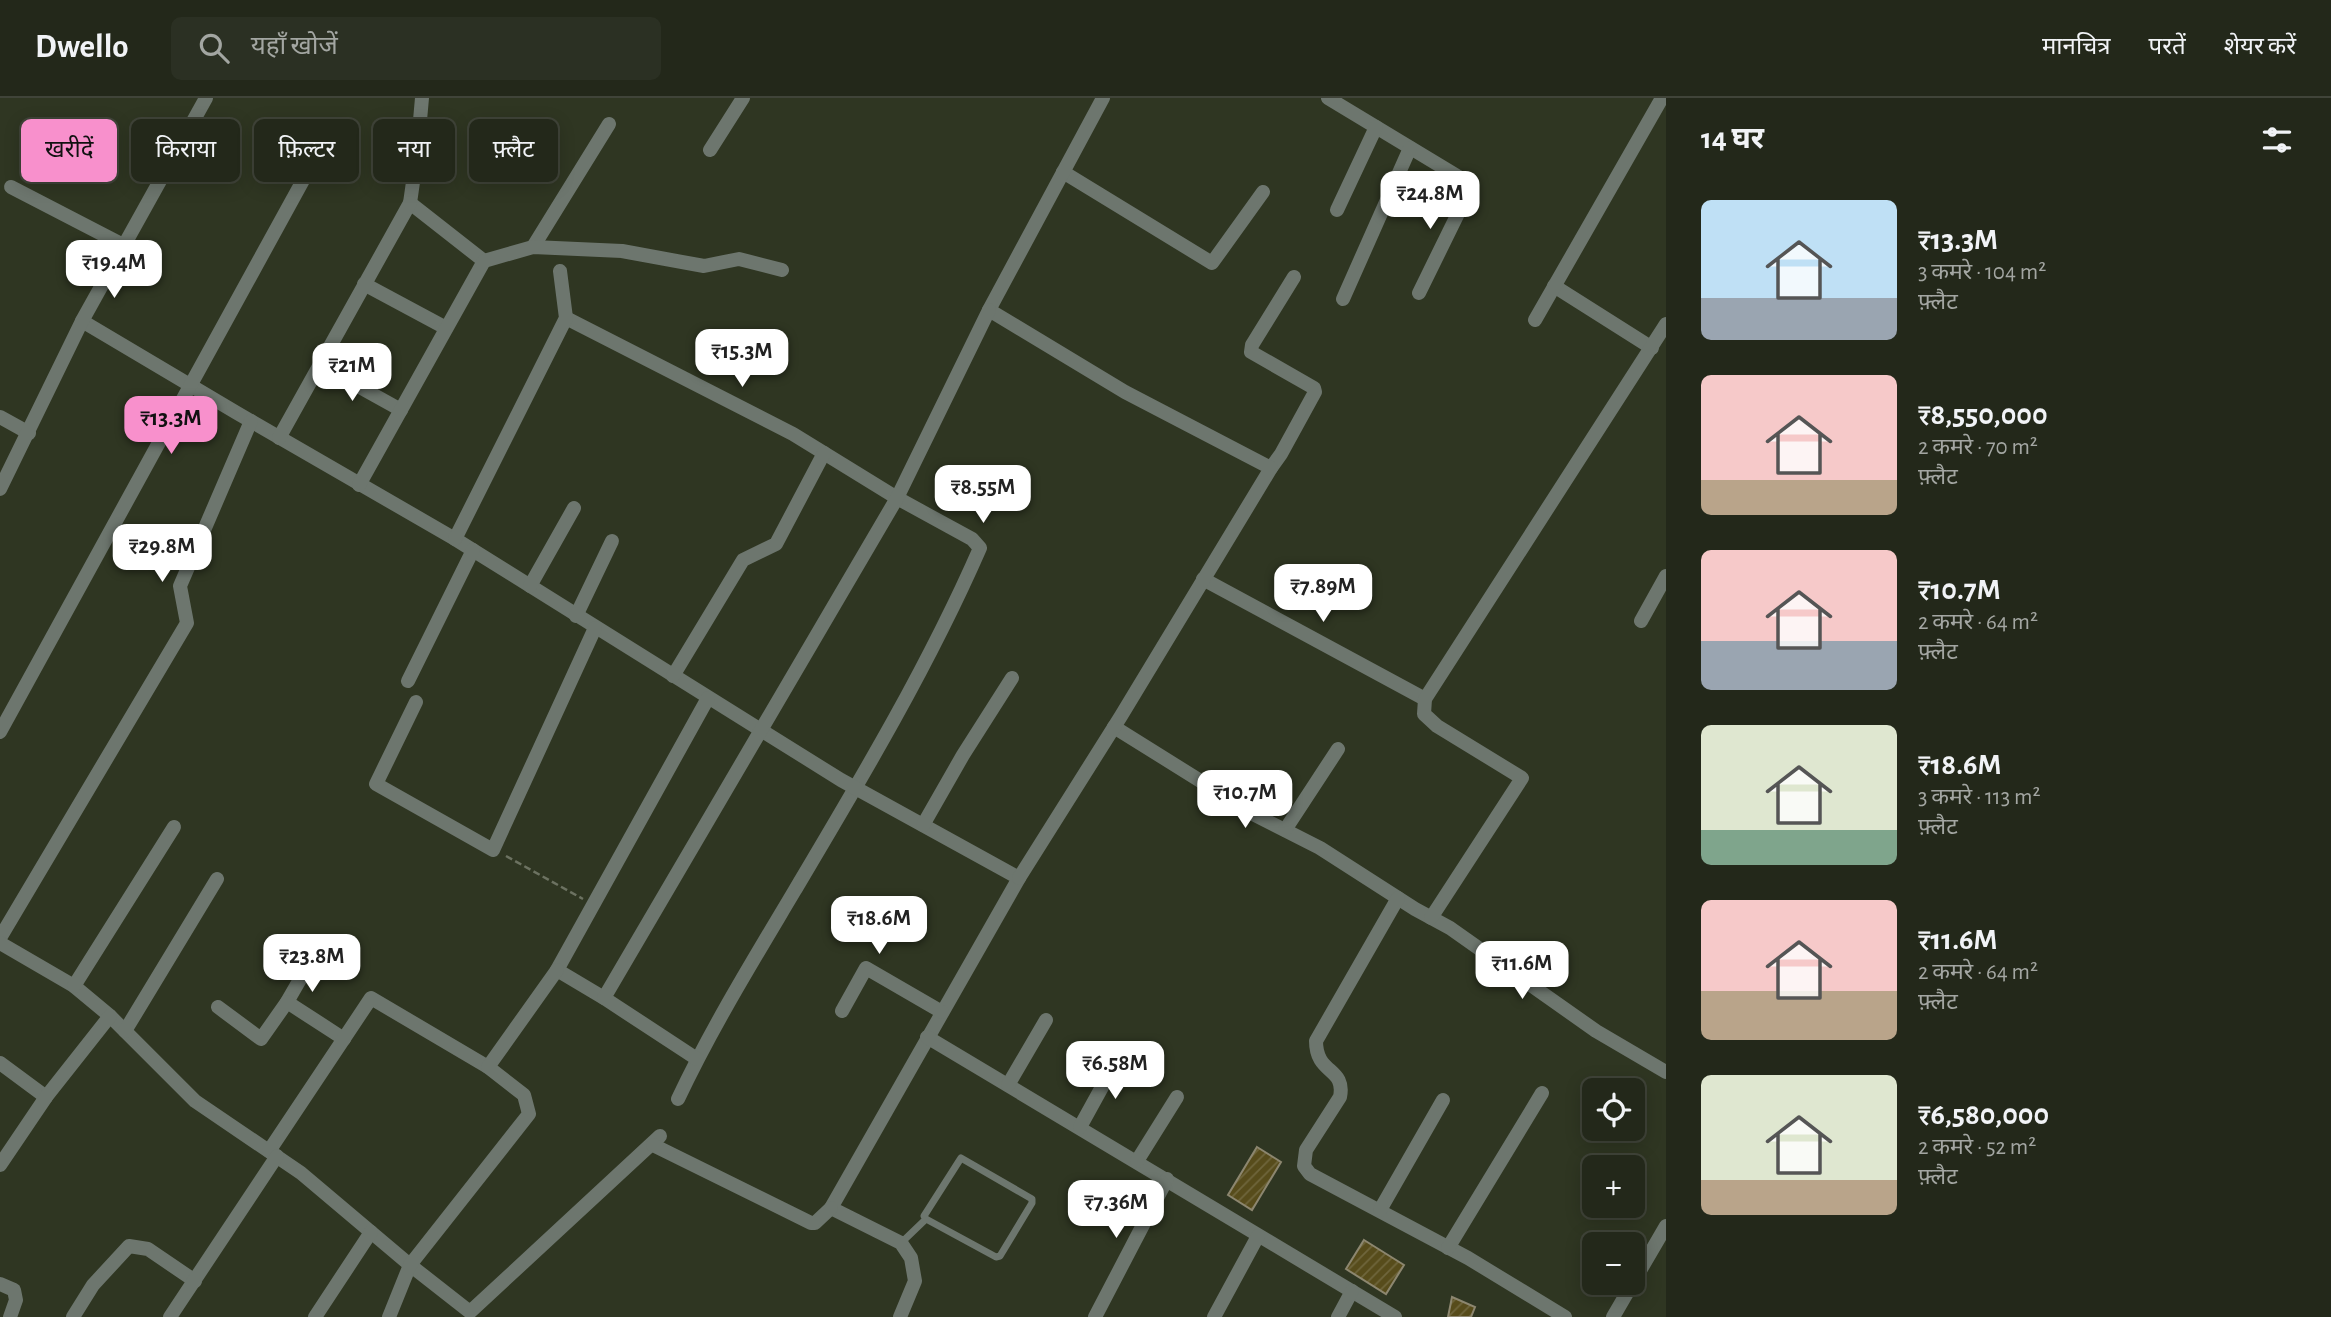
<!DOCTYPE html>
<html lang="hi">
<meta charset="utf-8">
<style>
body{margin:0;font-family:"Alegreya Sans","Noto Sans Devanagari",sans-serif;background:#2b3023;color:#f1f3f6;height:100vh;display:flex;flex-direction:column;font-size:26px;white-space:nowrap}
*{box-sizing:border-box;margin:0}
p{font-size:23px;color:#a3a6a2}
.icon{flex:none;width:38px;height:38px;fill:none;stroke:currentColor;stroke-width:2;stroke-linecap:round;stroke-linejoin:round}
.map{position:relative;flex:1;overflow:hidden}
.drawer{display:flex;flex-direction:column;background:#23281a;width:665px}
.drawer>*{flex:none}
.banner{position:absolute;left:21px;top:21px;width:665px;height:63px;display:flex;gap:14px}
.fabs{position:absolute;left:1582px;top:980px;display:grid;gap:14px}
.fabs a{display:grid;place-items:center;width:63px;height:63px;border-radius:10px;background:#23281a;box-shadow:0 4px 18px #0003,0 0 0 2px #404439;font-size:35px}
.price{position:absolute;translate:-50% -60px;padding:0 16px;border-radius:14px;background:#fff;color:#222;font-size:23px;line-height:46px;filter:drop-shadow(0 2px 4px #0008)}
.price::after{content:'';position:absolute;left:50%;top:42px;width:21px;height:16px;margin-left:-10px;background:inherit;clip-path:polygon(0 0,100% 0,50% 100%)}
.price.selected{background:#f890cc;color:#111}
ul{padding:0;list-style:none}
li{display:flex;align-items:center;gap:21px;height:175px;padding:0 35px}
li span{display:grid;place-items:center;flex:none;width:196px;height:140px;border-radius:10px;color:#555}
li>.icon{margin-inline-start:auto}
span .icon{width:84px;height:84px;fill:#fffc;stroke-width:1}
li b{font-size:30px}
h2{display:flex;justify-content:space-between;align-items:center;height:84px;padding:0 35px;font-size:30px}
.pill{padding:0 24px;border-radius:10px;background:#23281a;box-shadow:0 4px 18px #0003,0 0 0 2px #404439;font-size:24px;line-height:63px}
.pill.selected{background:#f890cc;color:#111}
header{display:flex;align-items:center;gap:42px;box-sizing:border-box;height:98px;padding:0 35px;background:#23281a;border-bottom:2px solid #404439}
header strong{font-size:33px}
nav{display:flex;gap:38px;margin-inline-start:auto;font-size:24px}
.search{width:490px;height:63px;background:#2b3023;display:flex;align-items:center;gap:18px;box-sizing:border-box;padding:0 24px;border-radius:10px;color:#a3a6a2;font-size:26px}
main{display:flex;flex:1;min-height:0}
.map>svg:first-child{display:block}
</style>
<header>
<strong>Dwello</strong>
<div class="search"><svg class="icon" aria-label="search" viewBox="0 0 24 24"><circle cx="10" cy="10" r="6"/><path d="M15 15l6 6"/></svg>यहाँ खोजें</div>
<nav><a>मानचित्र</a><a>परतें</a><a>शेयर करें</a></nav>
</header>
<main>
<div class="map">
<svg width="1666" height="1219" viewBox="0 0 1666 1219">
<defs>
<pattern id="building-hatch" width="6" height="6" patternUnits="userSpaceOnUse" patternTransform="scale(1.75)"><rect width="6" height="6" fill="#574c1b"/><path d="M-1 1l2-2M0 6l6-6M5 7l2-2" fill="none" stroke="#6f663c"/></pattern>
</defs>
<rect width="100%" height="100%" fill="#2f3622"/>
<g fill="url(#building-hatch)" stroke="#8c866f" stroke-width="2">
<polygon points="1257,1049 1281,1064 1252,1112 1228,1097"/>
<polygon points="1364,1142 1404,1167 1386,1196 1346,1171"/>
<polygon points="1452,1199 1475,1209 1471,1219 1448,1219"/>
</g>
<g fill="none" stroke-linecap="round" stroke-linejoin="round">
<polyline stroke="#6c7261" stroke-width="2.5" stroke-dasharray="7 3.5" stroke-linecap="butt" points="506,758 583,801"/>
<polyline stroke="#6d766e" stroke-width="7" points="901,1145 926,1121 924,1118 961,1060 1032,1101 1032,1105 1000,1158 996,1159 926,1121"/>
<g stroke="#6d766e" stroke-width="14">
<polyline points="422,0 417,56 410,105 484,163"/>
<polyline points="1328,0 1472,87 1419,195"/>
<polyline points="710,52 743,0"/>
<polyline points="1063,74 1212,165 1263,94"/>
<polyline points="11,89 125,148"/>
<polyline points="1337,112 1376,29"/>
<polyline points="533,149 609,26"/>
<polyline points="364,186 446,230"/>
<polyline points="1554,188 1652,250"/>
<polyline points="1343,201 1410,50"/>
<path d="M 566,220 L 793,336 L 897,400 L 972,441 L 980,450 C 928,569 861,681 795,792 C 754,861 712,929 678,1001"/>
<polyline points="1535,222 1662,0"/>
<polyline points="82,223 237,315 455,441 841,682 1019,780 831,1110 901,1145 911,1160 915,1183 900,1219"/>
<polyline points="320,267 401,312"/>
<polyline points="0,319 29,335"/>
<polyline points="279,340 410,105"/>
<polyline points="1271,370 1281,356 1315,294 1314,290 1251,254 1252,247 1294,179"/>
<polyline points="359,387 484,163 533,149 622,153 704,168 739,161 782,172"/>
<polyline points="0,391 82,223 206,0"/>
<polyline points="455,441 566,220 560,173"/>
<polyline points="1203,481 1425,601"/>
<polyline points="530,488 574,410"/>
<polyline points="576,518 612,443"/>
<polyline points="1641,523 1666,478"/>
<polyline points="673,578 743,462 776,446 824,355"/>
<polyline points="408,583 473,452"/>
<polyline points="416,604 376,686 493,752 595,530"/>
<polyline points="1114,629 1255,717 1320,750 1415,811 1450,830 1596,933 1666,974"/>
<polyline points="0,634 312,66"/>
<polyline points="923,727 963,657 1012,580"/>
<polyline points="1285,732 1338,651"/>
<polyline points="1019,780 1121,618 1271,370 1125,294 989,212 1103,0"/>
<path d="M 1398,800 L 1316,943 C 1316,977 1346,969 1340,999 L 1306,1052 L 1304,1068 L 1310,1076 L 1468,1160 L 1565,1219"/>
<polyline points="1431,820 1522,680 1437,628 1424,616 1425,601 1666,226"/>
<polyline points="0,840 187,525 180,488 251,323"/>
<polyline points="0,845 74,888 110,918 195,1003 301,1075 410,1167 470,1214 660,1038"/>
<polyline points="74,888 174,729"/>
<polyline points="604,900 557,872 708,600"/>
<polyline points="287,904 306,871"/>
<polyline points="218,909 261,941 287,904 344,941"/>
<polyline points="842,913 866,870 942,914"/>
<polyline points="125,933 217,781"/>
<polyline points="927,939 1395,1219"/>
<polyline points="697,961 604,900 897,400 989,212"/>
<polyline points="0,965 46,999"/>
<polyline points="1008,987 1046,922"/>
<polyline points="1080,1029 1118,960"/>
<polyline points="653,1047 811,1125 815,1125 831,1110"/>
<polyline points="269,1053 371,900 488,969"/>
<polyline points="1137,1063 1177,999"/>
<polyline points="0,1067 46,999 110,918"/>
<polyline points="1380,1112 1443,1002"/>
<polyline points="1448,1150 1542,995"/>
<polyline points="0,1186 14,1192 16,1202 10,1219"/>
<polyline points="73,1219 93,1187 129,1148 148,1151 195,1183"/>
<polyline points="170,1219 277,1058"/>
<polyline points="315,1219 371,1134"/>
<polyline points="389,1219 410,1167 529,1016 524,997 488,969 557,872"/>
<polyline points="1095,1219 1167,1081"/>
<polyline points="1214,1219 1258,1138"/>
<polyline points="1338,1219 1352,1193"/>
<polyline points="1613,1219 1666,1128"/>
</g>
</g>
</svg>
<div class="fabs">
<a><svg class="icon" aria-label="locate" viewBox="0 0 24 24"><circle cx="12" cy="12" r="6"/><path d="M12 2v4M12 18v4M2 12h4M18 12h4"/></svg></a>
<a>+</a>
<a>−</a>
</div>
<b class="price" style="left:1430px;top:133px">₹24.8M</b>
<b class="price" style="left:114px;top:202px">₹19.4M</b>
<b class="price" style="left:742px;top:291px">₹15.3M</b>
<b class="price" style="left:352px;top:305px">₹21M</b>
<b class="price selected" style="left:171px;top:358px">₹13.3M</b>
<b class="price" style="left:983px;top:427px">₹8.55M</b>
<b class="price" style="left:162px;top:486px">₹29.8M</b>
<b class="price" style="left:1323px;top:526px">₹7.89M</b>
<b class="price" style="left:1245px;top:732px">₹10.7M</b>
<b class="price" style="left:879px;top:858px">₹18.6M</b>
<b class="price" style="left:312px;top:896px">₹23.8M</b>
<b class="price" style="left:1522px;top:903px">₹11.6M</b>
<b class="price" style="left:1115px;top:1003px">₹6.58M</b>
<b class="price" style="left:1116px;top:1142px">₹7.36M</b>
<div class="banner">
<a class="pill selected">खरीदें</a>
<a class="pill">किराया</a>
<a class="pill">फ़िल्टर</a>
<a class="pill">नया</a>
<a class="pill">फ़्लैट</a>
</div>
</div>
<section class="drawer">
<h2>14 घर<svg class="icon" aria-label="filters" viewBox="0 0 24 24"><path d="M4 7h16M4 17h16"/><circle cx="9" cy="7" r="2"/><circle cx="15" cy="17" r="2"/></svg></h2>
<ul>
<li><span style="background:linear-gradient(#bfe0f5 70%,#9aa5b1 0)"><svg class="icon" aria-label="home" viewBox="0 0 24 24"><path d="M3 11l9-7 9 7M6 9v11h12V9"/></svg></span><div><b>₹13.3M</b><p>3 कमरे · 104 m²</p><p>फ़्लैट</p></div></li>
<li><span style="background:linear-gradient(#f6c9c9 75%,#b9a48a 0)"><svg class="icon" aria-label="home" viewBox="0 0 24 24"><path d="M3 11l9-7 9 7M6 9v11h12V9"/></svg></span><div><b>₹8,550,000</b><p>2 कमरे · 70 m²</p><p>फ़्लैट</p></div></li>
<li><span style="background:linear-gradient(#f6c9c9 65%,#9aa5b1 0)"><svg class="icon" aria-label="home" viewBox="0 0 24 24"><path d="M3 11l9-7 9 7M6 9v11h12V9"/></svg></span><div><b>₹10.7M</b><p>2 कमरे · 64 m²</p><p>फ़्लैट</p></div></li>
<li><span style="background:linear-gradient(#dfe7d0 75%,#7fa58c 0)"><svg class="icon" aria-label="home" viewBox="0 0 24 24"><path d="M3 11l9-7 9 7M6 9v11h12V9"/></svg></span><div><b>₹18.6M</b><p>3 कमरे · 113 m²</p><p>फ़्लैट</p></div></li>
<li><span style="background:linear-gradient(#f6c9c9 65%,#b9a48a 0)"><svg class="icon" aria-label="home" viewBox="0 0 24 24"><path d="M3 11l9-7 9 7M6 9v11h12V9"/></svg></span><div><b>₹11.6M</b><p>2 कमरे · 64 m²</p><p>फ़्लैट</p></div></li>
<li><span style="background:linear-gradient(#dfe7d0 75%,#b9a48a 0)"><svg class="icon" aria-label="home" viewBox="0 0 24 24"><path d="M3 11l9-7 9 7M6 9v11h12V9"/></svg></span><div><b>₹6,580,000</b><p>2 कमरे · 52 m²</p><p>फ़्लैट</p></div></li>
</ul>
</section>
</main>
